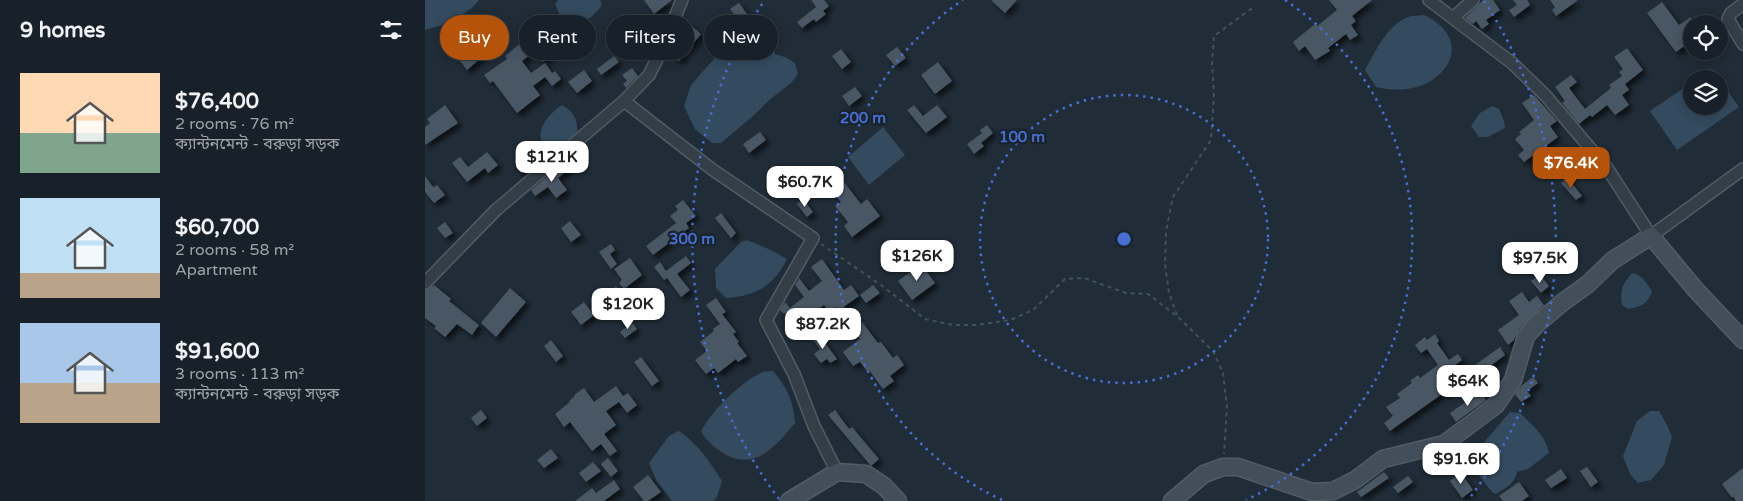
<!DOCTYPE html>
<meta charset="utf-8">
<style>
body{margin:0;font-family:"Varela Round","Noto Sans Bengali",sans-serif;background:#252e35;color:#f1f3f6;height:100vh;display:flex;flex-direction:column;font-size:19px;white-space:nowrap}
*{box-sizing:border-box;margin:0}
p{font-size:16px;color:#9fa3a8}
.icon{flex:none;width:28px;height:28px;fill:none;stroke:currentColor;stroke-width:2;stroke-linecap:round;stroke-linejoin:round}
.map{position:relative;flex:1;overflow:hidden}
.panel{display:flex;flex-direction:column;background:#182129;width:425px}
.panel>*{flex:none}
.top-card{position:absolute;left:15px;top:15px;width:475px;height:45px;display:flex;gap:10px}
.controls{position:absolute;left:1258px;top:15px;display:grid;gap:10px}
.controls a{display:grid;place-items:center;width:45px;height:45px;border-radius:50%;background:#182129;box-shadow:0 2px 12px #0003,0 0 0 1px #363e46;font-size:25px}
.price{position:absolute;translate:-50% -42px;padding:0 11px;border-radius:10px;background:#fff;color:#222;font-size:16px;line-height:32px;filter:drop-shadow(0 1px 2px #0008)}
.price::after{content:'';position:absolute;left:50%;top:30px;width:15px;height:11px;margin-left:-8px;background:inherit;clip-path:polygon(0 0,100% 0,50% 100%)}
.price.selected{background:#b45309;color:#fff}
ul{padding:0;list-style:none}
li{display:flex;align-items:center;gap:15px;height:125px;padding:0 20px}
li span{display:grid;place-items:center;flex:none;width:140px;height:100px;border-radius:0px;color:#555}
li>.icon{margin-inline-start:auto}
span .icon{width:60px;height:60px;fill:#fffc;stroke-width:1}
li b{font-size:21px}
h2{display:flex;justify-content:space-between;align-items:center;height:60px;padding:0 20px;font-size:21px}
.pill{padding:0 18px;border-radius:22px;background:#182129;box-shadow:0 2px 12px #0003,0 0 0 1px #363e46;font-size:18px;line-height:45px}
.pill.selected{background:#b45309;color:#fff}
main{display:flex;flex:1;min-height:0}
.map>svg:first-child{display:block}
</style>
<main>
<section class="panel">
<h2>9 homes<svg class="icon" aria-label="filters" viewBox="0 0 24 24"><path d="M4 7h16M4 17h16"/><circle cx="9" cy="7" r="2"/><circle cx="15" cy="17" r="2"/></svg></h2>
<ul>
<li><span style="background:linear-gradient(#ffd9b3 60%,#7fa58c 0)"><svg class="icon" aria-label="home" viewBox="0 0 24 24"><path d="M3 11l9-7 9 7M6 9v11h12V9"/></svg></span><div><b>$76,400</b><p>2 rooms · 76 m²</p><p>ক্যান্টনমেন্ট - বরুড়া সড়ক</p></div></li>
<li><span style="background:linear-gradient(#bfe0f5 75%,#b9a48a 0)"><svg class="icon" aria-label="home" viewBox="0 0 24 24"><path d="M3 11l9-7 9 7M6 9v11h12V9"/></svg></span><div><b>$60,700</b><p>2 rooms · 58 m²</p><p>Apartment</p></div></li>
<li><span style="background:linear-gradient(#a9c7e8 60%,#b9a48a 0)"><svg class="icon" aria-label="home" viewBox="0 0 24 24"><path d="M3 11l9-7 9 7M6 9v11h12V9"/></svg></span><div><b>$91,600</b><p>3 rooms · 113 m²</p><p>ক্যান্টনমেন্ট - বরুড়া সড়ক</p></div></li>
</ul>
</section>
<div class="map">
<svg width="1318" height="501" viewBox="0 0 1318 501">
<defs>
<filter id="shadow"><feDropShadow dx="4" dy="4" stdDeviation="2.5" flood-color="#0009"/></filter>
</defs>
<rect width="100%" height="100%" fill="#202c37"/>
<g fill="#344a5e">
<polygon points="0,0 54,0 47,8 24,23 0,30"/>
<path d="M 133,0 L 175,0 L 177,5 C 167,18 162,22 145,24 L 135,15 L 130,4 Z"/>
<path d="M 999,15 C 1033,30 1037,63 1004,82 C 989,91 967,91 951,87 L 940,70 C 951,51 961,26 983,17 C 987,15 994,16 999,15 Z"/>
<polygon points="328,30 341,30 349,43 350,54 360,57 370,63 373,74 366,83 343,101 328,116 296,143 287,143 270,129 259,106 266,85 296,51 318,41"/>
<polygon points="1287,69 1314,107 1252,150 1225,111 1266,83 1266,106 1294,106 1294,79 1272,79"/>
<path d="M 137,105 C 148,111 153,119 152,132 C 142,142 136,153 121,150 C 108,132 121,116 137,105 Z"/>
<polygon points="1067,106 1074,109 1079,121 1080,128 1063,137 1054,137 1046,126 1055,113"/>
<polygon points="458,127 480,155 444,185 423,157"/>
<path d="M 322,240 L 346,250 L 362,259 C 349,286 330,296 301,298 L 291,288 L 290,269 L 316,242 Z"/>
<path d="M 1207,273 C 1217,274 1222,284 1227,291 C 1223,304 1216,307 1203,309 L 1197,305 C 1195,287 1197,286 1207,273 Z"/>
<path d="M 348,371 C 363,389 368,400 370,423 C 361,434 351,446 339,454 C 315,469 290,452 276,432 C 284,413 317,381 336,373 C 339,371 344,371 348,371 Z"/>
<polygon points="1225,411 1234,411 1242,425 1247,437 1239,465 1226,480 1213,483 1205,474 1198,456 1212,421"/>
<path d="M 1085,412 L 1095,413 C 1108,426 1120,434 1124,453 L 1103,469 L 1092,472 C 1090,483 1081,488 1071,494 L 1067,492 L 1052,473 L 1053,457 L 1060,441 Z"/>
<path d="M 254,431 C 273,444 285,462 297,481 L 292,497 L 288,501 L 247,501 L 232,482 L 224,463 L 244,436 Z"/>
</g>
<g fill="#485763" filter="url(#shadow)">
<polygon points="219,0 247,0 229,14"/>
<polygon points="386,0 399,0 404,6 398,11 401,14 391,22 389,19 377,28 372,22 391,7"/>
<polygon points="566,0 592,0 580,13"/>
<polygon points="904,0 947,0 927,16 931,21 926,25 933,35 925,40 921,34 903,48 905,51 890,60 880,46 874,51 868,42 890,24 892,26 912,10"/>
<polygon points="1058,0 1068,0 1075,10 1061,20 1064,24 1057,29 1051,21 1048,24 1040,18"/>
<polygon points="1088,0 1102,0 1105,5 1089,17 1084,10 1092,5"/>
<polygon points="1125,0 1153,0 1131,16 1127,10 1130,7"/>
<polygon points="1237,2 1254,25 1266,17 1266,41 1251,52 1222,13"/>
<polygon points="314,3 322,14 313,20 305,9"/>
<polygon points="262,22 276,34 254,61 243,52 249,38"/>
<polygon points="102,38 107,44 113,40 125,56 118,62 109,52 97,61 106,73 120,63 127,73 130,71 136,79 127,86 120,77 108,86 115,95 92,113 68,81 65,83 59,75 82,59 80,56"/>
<polygon points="59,39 66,49 42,70 33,58"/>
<polygon points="472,47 481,58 470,66 461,55"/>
<polygon points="1202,48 1218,70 1200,84 1204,90 1197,95 1204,105 1190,115 1182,105 1167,117 1165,115 1154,124 1137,103 1140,101 1130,87 1146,75 1152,82 1144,88 1160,109 1186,88 1184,85 1197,76 1194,72 1198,69 1189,57"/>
<polygon points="416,49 426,62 417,69 407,56"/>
<polygon points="189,56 194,62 176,75 172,69"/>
<polygon points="513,62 527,81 510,94 496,75"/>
<polygon points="207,68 213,76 201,88 198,84 202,81 197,75"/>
<polygon points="159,70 167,81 152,93 143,82"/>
<polygon points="430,87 437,96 424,106 417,96"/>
<polygon points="1109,95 1132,121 1125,126 1133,137 1099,162 1093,155 1099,150 1090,139 1096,134 1094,132 1109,120 1097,103"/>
<polygon points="20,105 33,123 0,145 0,127 5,123 2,119"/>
<polygon points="489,105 498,116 512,105 522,117 501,133 482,110"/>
<polygon points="562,125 568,133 556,143 559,146 549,154 542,144 557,133 555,130"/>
<polygon points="335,132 341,140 324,153 318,144"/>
<polygon points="114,147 122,157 115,163 113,161 96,173 91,167 108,154 107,152"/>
<polygon points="62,152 73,165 63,173 60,168 42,182 27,163 35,157 43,167"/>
<polygon points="138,163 143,170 133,178 142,190 131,198 123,187 110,196 106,190"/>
<polygon points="0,176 8,187 12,185 20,195 9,203 0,192"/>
<polygon points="1142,177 1157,196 1151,200 1136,183"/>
<polygon points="419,182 436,204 442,199 455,216 427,237 419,226 423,222 410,206 416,202 407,191"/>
<polygon points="378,199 388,212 382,217 372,204"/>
<polygon points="258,200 271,216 261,223 264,228 228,255 221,246 251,223 245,216 253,210 250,206"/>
<polygon points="296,213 311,233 306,238 290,218"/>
<polygon points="145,221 156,235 146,242 136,228"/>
<polygon points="20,222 28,233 20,238 12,228"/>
<polygon points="186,244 190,250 185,254 192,264 186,269 174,252"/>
<polygon points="261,256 266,263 252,274 265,290 256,297 242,278 239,280 229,267 235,262 241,271"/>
<polygon points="205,258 217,275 199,289 194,283 197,280 189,269"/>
<polygon points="397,259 419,290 426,285 434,296 413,311 411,307 404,312 399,305 381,319 380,317 371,324 362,312 359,314 355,310 360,302 365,308 379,297 370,285 374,278 384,291 397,281 386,267"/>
<polygon points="496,264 510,283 487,300 473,281"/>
<polygon points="1115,275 1124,286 1116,293 1106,281"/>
<polygon points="9,285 26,299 24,301 54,325 47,335 32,324 20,337 9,328 11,326 0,318 0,290"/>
<polygon points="448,285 455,293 441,303 435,295"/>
<polygon points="191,286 202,300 189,310 179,296"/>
<polygon points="85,288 101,302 71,337 56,323"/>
<polygon points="1097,292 1104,302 1112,296 1119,305 1094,329 1089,340 1083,345 1073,330 1094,315 1084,301"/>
<polygon points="291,298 301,312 297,314 311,332 308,334 314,342 312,343 322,356 313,362 311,359 293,373 289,368 281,374 270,360 282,351 275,342 289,331 288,329 295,324 281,305"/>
<polygon points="159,302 169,315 156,325 146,312"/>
<polygon points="437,322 453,343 456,342 468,358 472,355 479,365 465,376 469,381 458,389 444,370 442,371 435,362 428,366 418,352 435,339 428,329"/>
<polygon points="207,323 212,329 200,338 195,332"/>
<polygon points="391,331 412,359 405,363 402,359 396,363 389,354 395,349 385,336"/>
<polygon points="1010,334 1014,341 1012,343 1024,360 1033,354 1037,360 1015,376 1024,389 965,431 959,423 968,416 961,407 975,398 972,394 987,383 985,381 993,375 995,378 1013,365 1002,349 996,353 990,345 1000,337 1002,340"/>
<polygon points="126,340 138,356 131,362 119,346"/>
<polygon points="1075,347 1080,355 1065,366 1075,381 1067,388 1050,365"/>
<polygon points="216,357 234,381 227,386 209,362"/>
<polygon points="1108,377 1113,383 1102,391 1106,396 1096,402 1090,394 1096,386"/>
<polygon points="191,386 198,396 203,393 212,405 202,413 194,402 181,411 191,425 179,434 192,451 185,456 176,444 167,451 145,422 139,427 130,414 145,402 144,401 150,396 149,395 159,388 169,402"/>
<polygon points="1055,392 1061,400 1031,422 1025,413"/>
<polygon points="56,410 62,418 52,426 46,418"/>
<polygon points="410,410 424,429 427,427 454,459 446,466 403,415"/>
<polygon points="126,449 133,458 119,468 112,460"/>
<polygon points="183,458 193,471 186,477 176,464"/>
<polygon points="168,462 176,471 161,482 154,473"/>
<polygon points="1162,467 1173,482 1166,487 1155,471"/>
<polygon points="1318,468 1318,501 1311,501 1308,496 1307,498 1297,484"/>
<polygon points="1136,469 1142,478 1126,488 1120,480"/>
<polygon points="959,472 964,478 936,497 932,492"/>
<polygon points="1036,473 1048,490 1037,498 1025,481"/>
<polygon points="223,475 236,492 223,501 219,501 208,487"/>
<polygon points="983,476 988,482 973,493 968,487"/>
<polygon points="189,480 195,489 179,501 150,501 167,488 171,493"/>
<polygon points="1094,482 1104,496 1097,501 1078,501 1074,496"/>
</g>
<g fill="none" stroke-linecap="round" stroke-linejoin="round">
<defs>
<g id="minor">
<polyline points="1004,0 1087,63 1120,95 1182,168 1226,236 1318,169"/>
<polyline points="1318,4 1306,13 1303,19 1318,44"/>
<polyline points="1028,18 1048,0"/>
<polyline points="199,101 224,75 235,53 257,0"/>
<polyline points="0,283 71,210 199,101 288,170 388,238 341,320 369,374 389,426 412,472"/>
</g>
<g id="secondary">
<polyline points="364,501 412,472 441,474 459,486 473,501"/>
<polyline points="747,501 779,474 798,467 813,467 887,492 908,491 930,480 958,459 1019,444 1071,405 1088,380 1101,336 1113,323 1138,302 1163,284 1188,260 1226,236 1270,289 1318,340"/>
</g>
</defs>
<use href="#minor" stroke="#515c65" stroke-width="14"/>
<use href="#secondary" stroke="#515c65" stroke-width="19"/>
<g stroke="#405455" stroke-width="2" stroke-dasharray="4 4" stroke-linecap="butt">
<polyline points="396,244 456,285 500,319 528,325 552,325 585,320 608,310 640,279 659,278 701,293 723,294 753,317 788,351 798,373 802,407 799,454"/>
<polyline points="752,315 744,293 740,264 741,231 748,197 786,140 789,95 787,64 789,36 830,6"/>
</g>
<use href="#minor" stroke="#343e47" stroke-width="11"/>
<use href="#secondary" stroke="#424e5a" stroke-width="16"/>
</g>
<g fill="none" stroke="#486ed2" stroke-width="2.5" stroke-dasharray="2.5 5">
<circle cx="699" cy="239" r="144"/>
<path d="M577 500A288 288 0 0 1 538 0M860 0A288 288 0 0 1 821 500"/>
<path d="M354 499A432 432 0 0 1 339 1M1059 1A432 432 0 0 1 1044 499"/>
</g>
<circle cx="699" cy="239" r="8" fill="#486ed2" stroke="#19232c" stroke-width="2.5"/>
<g font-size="15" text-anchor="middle" font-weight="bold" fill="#486ed2" stroke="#19232c" stroke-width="4.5" stroke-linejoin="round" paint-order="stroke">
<text x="438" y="123">200 m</text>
<text x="597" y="142">100 m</text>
<text x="267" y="244">300 m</text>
</g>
</svg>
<div class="controls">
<a><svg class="icon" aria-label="locate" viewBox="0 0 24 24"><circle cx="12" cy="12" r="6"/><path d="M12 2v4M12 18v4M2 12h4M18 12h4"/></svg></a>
<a><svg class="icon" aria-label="layers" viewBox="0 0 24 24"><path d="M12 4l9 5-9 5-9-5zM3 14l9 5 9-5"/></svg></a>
</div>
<b class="price" style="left:127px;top:183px">$121K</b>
<b class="price selected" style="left:1146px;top:189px">$76.4K</b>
<b class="price" style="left:380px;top:208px">$60.7K</b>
<b class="price" style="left:492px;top:282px">$126K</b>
<b class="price" style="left:1115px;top:284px">$97.5K</b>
<b class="price" style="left:203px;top:330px">$120K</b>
<b class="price" style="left:398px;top:350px">$87.2K</b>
<b class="price" style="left:1043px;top:407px">$64K</b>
<b class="price" style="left:1036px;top:485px">$91.6K</b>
<div class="top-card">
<a class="pill selected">Buy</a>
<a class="pill">Rent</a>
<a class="pill">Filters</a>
<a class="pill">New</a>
</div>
</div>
</main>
